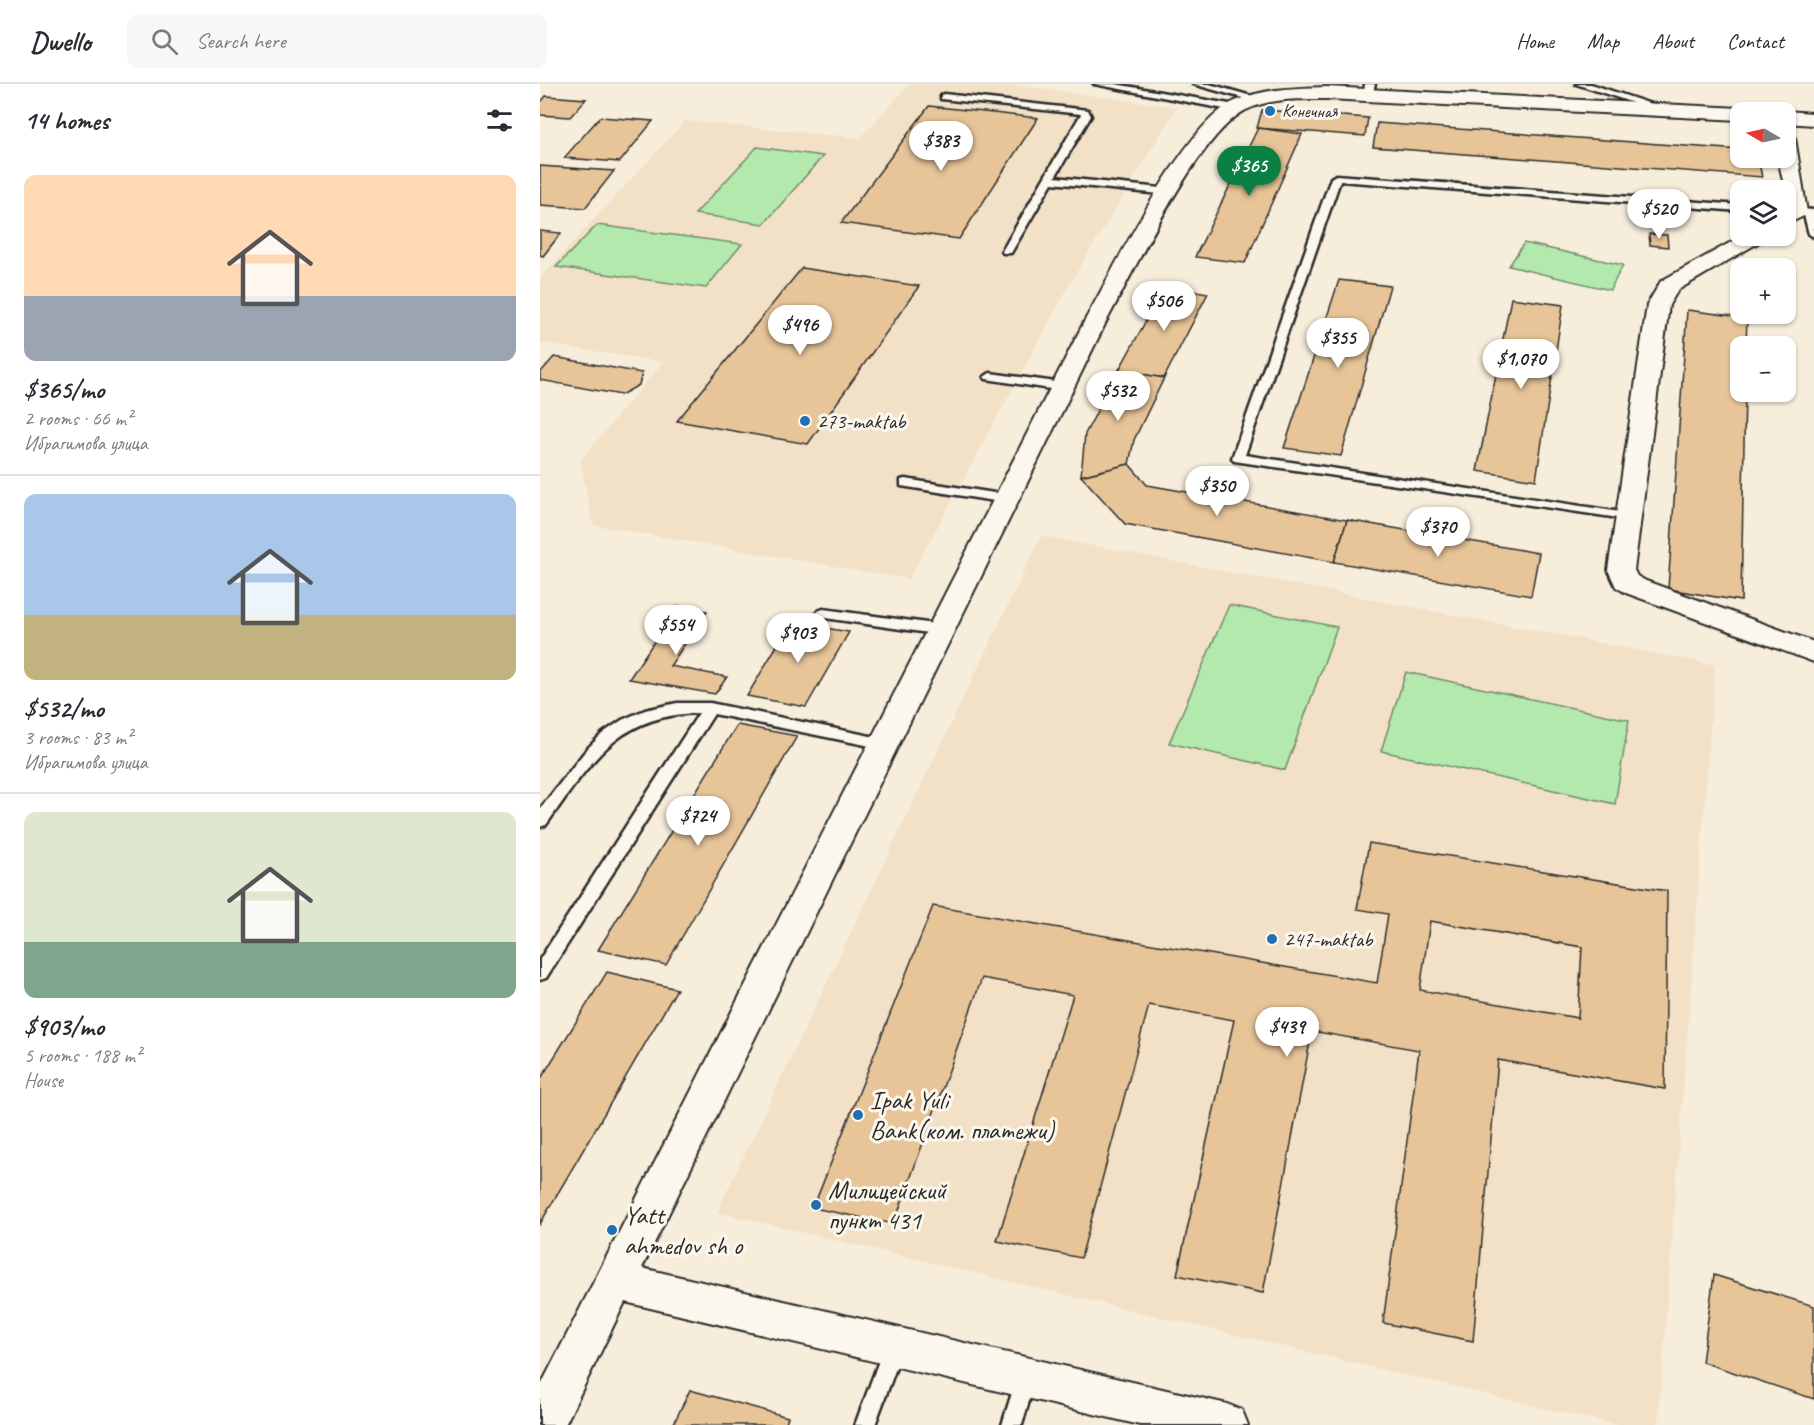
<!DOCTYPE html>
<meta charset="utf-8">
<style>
body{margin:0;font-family:Caveat,sans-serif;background:#f7f7f7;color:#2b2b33;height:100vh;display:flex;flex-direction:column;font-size:22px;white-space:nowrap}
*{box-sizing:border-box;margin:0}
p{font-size:20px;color:#7c7c81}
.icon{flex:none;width:33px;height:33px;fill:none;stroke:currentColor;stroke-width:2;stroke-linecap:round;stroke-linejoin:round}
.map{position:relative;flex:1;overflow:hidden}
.side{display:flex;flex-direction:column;background:#fff;width:540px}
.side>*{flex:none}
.needle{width:39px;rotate:279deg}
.controls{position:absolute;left:1190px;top:18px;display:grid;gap:12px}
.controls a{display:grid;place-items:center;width:66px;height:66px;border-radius:12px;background:#fff;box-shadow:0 2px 4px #0004;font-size:30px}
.price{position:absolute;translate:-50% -51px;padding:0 14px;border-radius:21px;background:#fff;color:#222;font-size:20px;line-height:39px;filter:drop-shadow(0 2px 3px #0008)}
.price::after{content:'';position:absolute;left:50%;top:36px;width:18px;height:14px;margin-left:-9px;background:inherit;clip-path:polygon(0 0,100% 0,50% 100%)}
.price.on{background:#0b8043;color:#fff}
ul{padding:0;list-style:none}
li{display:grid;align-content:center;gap:12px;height:318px;padding:0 24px}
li+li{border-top:2px solid #e1e1e2}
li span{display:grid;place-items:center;height:186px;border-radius:12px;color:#555}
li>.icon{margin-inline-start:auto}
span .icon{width:108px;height:108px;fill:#fffc;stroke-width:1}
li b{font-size:26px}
h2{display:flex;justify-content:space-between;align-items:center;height:72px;padding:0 24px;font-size:26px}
header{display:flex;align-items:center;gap:36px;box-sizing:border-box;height:84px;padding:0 30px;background:#fff;border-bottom:2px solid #e1e1e2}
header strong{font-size:28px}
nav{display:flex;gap:33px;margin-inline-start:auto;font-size:21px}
.search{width:420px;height:54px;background:#f7f7f7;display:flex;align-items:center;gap:15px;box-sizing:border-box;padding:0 21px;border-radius:12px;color:#7c7c81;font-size:22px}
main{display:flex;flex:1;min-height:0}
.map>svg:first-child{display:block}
</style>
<header>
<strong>Dwello</strong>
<div class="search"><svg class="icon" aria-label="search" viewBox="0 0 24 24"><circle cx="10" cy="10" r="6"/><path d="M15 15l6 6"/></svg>Search here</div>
<nav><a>Home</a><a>Map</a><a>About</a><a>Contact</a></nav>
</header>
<main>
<section class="side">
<h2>14 homes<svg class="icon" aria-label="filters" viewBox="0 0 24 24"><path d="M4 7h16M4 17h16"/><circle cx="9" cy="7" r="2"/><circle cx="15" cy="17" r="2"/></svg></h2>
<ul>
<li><span style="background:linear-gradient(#ffd9b3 65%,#9aa5b1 0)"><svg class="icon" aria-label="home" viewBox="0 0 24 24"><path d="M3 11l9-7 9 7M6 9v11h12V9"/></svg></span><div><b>$365/mo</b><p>2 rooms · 66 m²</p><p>Ибрагимова улица</p></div></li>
<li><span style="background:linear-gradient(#a9c7e8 65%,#c2b280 0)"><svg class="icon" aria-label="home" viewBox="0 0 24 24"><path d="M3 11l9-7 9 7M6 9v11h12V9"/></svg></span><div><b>$532/mo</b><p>3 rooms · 83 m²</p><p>Ибрагимова улица</p></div></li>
<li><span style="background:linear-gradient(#dfe7d0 70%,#7fa58c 0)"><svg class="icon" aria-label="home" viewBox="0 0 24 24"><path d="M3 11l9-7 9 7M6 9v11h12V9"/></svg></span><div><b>$903/mo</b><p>5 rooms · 188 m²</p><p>House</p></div></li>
</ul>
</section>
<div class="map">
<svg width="1274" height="1341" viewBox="0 0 1274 1341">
<rect width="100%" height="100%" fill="#f7eddb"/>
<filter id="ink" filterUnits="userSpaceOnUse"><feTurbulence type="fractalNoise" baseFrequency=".0167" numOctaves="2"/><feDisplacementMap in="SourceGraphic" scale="12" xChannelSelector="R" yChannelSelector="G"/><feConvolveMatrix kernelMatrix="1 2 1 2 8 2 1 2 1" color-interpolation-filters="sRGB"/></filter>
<g filter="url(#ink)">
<g fill="#f2e1c7">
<polygon points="370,0 467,0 637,23 532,196 369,495 53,441 40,377 123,278 0,259 0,194 145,37 320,54"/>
<polygon points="501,452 1175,581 1118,1341 1075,1341 177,1128"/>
</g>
<g fill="#b3e9ac" stroke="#6f8a6c" stroke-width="1.5">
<polygon points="217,63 283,72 224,140 155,130"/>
<polygon points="57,141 202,160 166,204 16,183"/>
<polygon points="984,159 1083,181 1070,206 969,182"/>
<polygon points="689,521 797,543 745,686 629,659"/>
<polygon points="866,588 1089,636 1075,720 841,667"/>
</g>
<g fill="#e7c598" stroke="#2b2b2b" stroke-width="1.5" fill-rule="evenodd">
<polygon points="6,12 46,15 30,33 0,31 0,19"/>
<polygon points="389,22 498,34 419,155 301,139"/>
<polygon points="722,26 828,34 825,52 717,44"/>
<polygon points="60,33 113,37 80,78 24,74"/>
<polygon points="837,39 1200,66 1200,74 1218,74 1222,93 833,63"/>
<polygon points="718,44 762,50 705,179 655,173"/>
<polygon points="0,82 74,87 45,124 0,121"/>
<polygon points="0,147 21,149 3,172 0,171"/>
<polygon points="1109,150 1127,151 1128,163 1110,161"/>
<polygon points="262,184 379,202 268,360 137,337"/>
<polygon points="799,196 850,202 801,372 744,364"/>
<polygon points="625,202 668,209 624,294 579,286"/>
<polygon points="971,214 1023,221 996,396 937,387"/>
<polygon points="1147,226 1207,234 1206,262 1200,262 1200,308 1205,308 1201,517 1128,505"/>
<polygon points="14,273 102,289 99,301 81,311 0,296 0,289"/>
<polygon points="579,286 624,294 594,356 589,380 541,392 545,350"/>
<polygon points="589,380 607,401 807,436 794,478 585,440 541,392"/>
<polygon points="807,436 999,469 991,512 794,478"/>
<polygon points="138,522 167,527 130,582 187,593 175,610 89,595"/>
<polygon points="251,538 309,548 266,623 207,612"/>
<polygon points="197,641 257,652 126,881 58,866"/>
<path d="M 829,759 L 1127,807 L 1125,1005 L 958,976 L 933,1257 L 843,1239 L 879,966 L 772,947 L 723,1209 L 637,1191 L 694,936 L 609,921 L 541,1174 L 457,1157 L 533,911 L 442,894 L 354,1140 L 273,1124 L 393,822 L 837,899 L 848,830 L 817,825 ZM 890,837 L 1042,863 L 1038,934 L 880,906 Z"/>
<polygon points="67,888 137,905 0,1140 0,996"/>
<polygon points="1174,1191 1274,1222 1274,1315 1162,1278"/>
<polygon points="150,1306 248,1333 245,1341 133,1341"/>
</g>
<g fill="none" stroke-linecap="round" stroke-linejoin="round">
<defs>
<g id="lane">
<polygon points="554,0 575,0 695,21 700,24 695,27"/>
<polygon points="653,0 669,0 722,15 717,18"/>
<polygon points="825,0 835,0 832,12 824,10"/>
<polygon points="1036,0 1051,0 1126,25 1118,27"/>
<polygon points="404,10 548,26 551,32 515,93 630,105 635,108 630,111 512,99 471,169 463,169 462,167 541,30 401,15 401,11"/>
<polygon points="796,91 1200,121 1200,127 800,97 705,371 1087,429 1092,430 1093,433 1092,436 694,377 692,374 791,94"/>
<polygon points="1245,124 1274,126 1274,153 1269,150 1264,131 1245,130"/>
<polygon points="450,289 523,299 529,303 523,307 446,295 444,293"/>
<polygon points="365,395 467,411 473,415 467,419 361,402 361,396"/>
<polygon points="283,525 402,541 409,546 402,551 278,533 276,530 278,527"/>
<path d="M 137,619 L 170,619 L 345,655 L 352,660 L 345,665 L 174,630 L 6,894 L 0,896 L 0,875 L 159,629 C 75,631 50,680 6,741 L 0,743 L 0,725 L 46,666 L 63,649 L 82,636 L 105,626 Z"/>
<polygon points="354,1252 361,1255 364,1262 335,1341 315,1341 347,1255"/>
<polygon points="486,1283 493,1286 496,1293 482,1341 462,1341 479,1286"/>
</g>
<g id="street">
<path d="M 787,3 L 1200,24 L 1208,28 L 1200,28 L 1200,36 L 787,15 C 760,15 730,14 706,26 C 657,51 595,186 567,236 L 102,1184 L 687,1320 L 702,1326 L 708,1341 L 600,1341 L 85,1218 L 25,1341 L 0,1341 L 0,1303 L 545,236 C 574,185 643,42 693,18 C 722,4 756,4 787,3 Z"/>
<polygon points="1245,27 1274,29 1274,41 1245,39 1245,28 1240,28"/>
<polygon points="1245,48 1255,54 1267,128 1264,132 1245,141 1245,106 1238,74 1245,74"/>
<polygon points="1202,152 1227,152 1223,156 1138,206 1129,221 1094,486 1097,492 1106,497 1274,558 1274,578 1086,509 1076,503 1068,486 1107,221 1121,197"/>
</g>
</defs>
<use href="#lane" stroke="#2b2b2b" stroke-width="5"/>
<use href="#street" stroke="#2b2b2b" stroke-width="4"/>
<use href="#lane" fill="#fbf7ec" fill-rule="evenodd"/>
<use href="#street" fill="#fbf7ec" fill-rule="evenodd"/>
</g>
</g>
<g fill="#1f6fb2" stroke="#fbf7ec" stroke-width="2">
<circle cx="730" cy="27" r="6"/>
<circle cx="265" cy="337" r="6"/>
<circle cx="732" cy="855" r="6"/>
<circle cx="318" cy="1031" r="6"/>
<circle cx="276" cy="1121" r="6"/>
<circle cx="72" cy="1146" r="6"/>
</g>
<g text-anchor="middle" stroke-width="6" stroke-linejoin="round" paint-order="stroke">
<g font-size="18" fill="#2b2b2b" stroke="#fbf7ec" text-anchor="start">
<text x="742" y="33">Конечная</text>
</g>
<g font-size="21" fill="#2b2b2b" stroke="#fbf7ec" text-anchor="start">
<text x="277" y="344">273-maktab</text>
<text x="744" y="862">247-maktab</text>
</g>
<g font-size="26" fill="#2b2b2b" stroke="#fbf7ec" text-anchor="start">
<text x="330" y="1025">Ipak Yuli<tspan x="330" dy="30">Bank(ком. платежи)</tspan></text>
<text x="288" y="1115">Милицейский<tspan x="288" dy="30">пункт 431</tspan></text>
<text x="84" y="1140">Yatt<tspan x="84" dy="30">ahmedov sh o</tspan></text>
</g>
</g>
</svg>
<div class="controls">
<a><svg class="needle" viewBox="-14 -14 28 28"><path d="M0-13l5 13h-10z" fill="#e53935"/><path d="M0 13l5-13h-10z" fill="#7c7c81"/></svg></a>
<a><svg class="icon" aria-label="layers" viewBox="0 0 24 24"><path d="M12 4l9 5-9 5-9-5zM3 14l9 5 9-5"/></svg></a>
<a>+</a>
<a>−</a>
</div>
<b class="price" style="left:401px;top:88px">$383</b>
<b class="price on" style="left:709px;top:113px">$365</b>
<b class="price" style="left:1119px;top:156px">$520</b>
<b class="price" style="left:624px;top:248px">$506</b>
<b class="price" style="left:260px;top:272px">$496</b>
<b class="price" style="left:798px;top:285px">$355</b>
<b class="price" style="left:981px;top:306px">$1,070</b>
<b class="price" style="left:578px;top:338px">$532</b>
<b class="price" style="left:677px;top:433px">$350</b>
<b class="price" style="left:898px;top:474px">$370</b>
<b class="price" style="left:136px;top:572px">$554</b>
<b class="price" style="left:258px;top:580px">$903</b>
<b class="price" style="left:158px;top:763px">$724</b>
<b class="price" style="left:747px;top:974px">$439</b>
</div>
</main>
